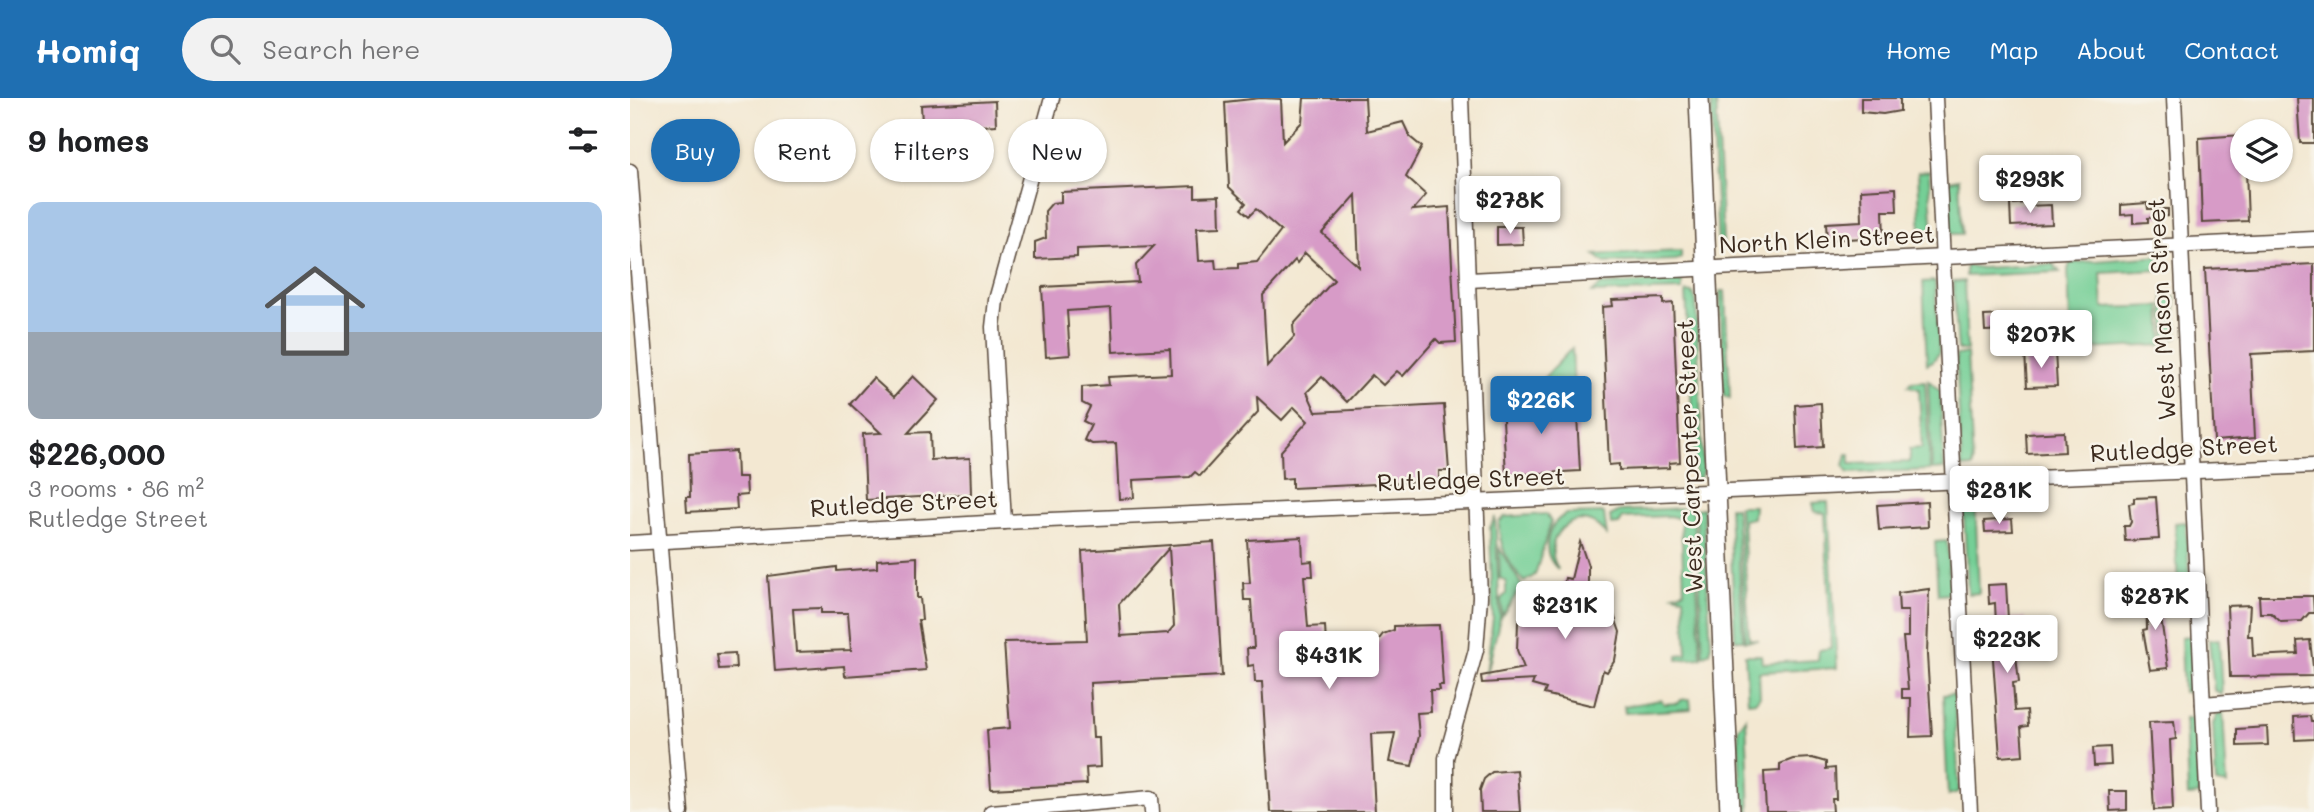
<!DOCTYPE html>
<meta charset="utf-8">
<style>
body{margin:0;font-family:Mali,sans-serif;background:#f2f2f2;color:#202124;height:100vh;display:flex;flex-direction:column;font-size:26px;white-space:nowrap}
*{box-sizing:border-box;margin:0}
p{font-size:23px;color:#757577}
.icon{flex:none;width:38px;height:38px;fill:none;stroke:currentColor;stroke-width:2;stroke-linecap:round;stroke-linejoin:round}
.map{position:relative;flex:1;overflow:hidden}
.drawer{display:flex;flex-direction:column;background:#fff;width:630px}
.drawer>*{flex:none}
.top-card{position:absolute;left:21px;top:21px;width:665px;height:63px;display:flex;gap:14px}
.fabs{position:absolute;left:1600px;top:21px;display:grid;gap:14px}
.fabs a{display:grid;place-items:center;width:63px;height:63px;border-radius:50%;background:#fff;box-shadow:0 2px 5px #0004;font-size:35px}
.price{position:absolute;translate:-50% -60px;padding:0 16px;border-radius:7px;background:#fff;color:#222;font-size:23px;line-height:46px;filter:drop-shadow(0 2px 4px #0008)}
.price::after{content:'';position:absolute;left:50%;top:42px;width:21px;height:16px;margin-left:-10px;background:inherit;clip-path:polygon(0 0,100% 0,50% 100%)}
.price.selected{background:#1f6fb2;color:#fff}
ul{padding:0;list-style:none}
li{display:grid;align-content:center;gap:14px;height:371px;padding:0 28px}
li+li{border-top:2px solid #e0e0e0}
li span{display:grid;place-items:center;height:217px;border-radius:14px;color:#555}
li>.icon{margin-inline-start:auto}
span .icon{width:126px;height:126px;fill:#fffc;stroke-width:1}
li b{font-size:30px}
h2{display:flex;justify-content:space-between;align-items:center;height:84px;padding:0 28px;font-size:30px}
.chip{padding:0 24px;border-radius:32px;background:#fff;box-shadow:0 2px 5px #0004;font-size:24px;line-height:63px}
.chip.selected{background:#1f6fb2;color:#fff}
header{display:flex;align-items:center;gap:42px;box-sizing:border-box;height:98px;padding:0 35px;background:#1f6fb2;color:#fff}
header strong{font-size:33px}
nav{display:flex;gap:38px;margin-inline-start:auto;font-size:24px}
.search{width:490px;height:63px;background:#f2f2f2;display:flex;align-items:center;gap:18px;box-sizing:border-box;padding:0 24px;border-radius:38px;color:#757577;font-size:26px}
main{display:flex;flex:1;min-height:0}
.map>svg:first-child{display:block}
</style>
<header>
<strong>Homiq</strong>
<div class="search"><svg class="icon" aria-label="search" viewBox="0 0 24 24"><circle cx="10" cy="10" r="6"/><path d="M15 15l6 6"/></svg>Search here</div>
<nav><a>Home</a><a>Map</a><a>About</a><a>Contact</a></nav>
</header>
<main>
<section class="drawer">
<h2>9 homes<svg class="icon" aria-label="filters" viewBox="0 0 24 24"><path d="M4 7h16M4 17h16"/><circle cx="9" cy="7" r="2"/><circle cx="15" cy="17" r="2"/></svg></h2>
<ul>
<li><span style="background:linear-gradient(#a9c7e8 60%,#9aa5b1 0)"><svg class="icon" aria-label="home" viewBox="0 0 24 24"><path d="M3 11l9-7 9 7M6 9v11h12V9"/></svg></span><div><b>$226,000</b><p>3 rooms · 86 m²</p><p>Rutledge Street</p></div></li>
</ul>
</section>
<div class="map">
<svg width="1684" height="714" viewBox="0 0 1684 714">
<rect width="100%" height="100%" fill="#f7f3e8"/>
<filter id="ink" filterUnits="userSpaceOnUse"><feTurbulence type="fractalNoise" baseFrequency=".0143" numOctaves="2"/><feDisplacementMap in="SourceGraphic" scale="14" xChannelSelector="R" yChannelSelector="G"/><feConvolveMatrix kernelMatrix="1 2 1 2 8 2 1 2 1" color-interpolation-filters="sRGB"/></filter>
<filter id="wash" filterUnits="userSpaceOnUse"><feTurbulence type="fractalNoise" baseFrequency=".00686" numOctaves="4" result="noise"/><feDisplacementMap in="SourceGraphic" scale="28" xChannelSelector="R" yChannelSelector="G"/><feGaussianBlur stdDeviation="1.57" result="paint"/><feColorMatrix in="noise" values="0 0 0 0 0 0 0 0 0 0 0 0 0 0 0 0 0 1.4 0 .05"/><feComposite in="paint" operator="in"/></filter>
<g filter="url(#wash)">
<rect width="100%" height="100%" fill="#f3e8d2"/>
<g fill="#75cf96" stroke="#587c5a" stroke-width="2">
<polygon points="1081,0 1086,0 1093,146 1088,146"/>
<polygon points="1299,73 1303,138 1291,138 1288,74"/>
<polygon points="1329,81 1332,136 1321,136 1318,83"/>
<polygon points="1051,153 1051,160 1046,162 975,165 965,157"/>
<polygon points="1529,158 1529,172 1471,175 1473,210 1531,208 1533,247 1441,252 1438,172 1440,165"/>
<polygon points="1423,166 1430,174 1336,178 1336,167 1351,170"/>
<polygon points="1044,183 1052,184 1052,192 962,195 971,187"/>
<polygon points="1305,183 1309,254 1303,263 1297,266 1293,184"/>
<polygon points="1334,183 1337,252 1328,252 1323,184"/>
<polygon points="1090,193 1095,193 1100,300 1094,298"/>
<polygon points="1056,194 1063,195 1066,204 1073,371 1070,380 1065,380"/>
<polygon points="1533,197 1545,199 1547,240 1536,243"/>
<polygon points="942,250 944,292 903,293 903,292"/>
<polygon points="1337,255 1343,369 1332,370 1326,257"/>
<polygon points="1298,282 1310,293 1314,371 1302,372"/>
<polygon points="1295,283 1300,372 1218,375 1214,368 1217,356 1220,356 1220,366 1280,364 1280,351 1292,350 1289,291 1278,288 1281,284"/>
<polygon points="1345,398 1349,495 1338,496 1333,399"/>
<polygon points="1198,404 1207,570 1129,574 1130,598 1126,603 1118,604 1115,557 1131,557 1132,565 1188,562 1189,552 1201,550 1195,415 1185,414 1183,405"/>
<polygon points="1109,408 1124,408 1123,420 1113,422 1119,541 1129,542 1115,543"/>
<polygon points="1099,409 1106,409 1113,542 1105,542"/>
<polygon points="1058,410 1063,413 1071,560 1048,562 1048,557 1057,556 1054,499 1044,496 1054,493 1051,421 1040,418 993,420 989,426 981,427 980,418 990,413"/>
<polygon points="1073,410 1081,548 1080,554 1073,558 1066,411"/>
<path d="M 916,416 L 921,424 L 905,477 L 894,484 C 879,467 868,446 869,424 L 874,419 Z"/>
<path d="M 936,416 L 974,415 L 977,439 C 956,402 906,433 928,471 C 910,455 916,427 936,416 Z"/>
<polygon points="865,419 870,520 855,584 863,520 860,430"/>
<polygon points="1556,424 1560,489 1548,490 1545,425"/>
<polygon points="1317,443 1320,496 1308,497 1305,444"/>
<polygon points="869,450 892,488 872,518 871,501 876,496 876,483 870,480"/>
<polygon points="1562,538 1564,594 1553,594 1551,539"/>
<polygon points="1589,541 1592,596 1584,592 1579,542"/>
<polygon points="1324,596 1329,694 1318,697 1313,597"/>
<polygon points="1060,601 1061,611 995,615 994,608 1031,602 1034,606 1049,605 1051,602"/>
<polygon points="1593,614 1597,687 1586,685 1583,626 1587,617"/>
<polygon points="1116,620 1120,714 1112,714 1108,631"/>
<polygon points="1565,620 1569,697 1558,698 1555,621"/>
</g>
<g id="blocks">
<g fill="#d79bc7" fill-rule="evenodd">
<path d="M 631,0 L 651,1 L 653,44 L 672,24 L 674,0 L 735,0 L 737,33 L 773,24 L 780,39 L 792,49 L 776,79 L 796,97 L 783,112 L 819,109 L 826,244 L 810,245 L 806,241 L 773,278 L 767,273 L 753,287 L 742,277 L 717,304 L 692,279 L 677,294 L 686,314 L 814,307 L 819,373 L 809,373 L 809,383 L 662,390 L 662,380 L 652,381 L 651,353 L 678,323 L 664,309 L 652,322 L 627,299 L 628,314 L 570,378 L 565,374 L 560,379 L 503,382 L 504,400 L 489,401 L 486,345 L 462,346 L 454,342 L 461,327 L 453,323 L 460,309 L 452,305 L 452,289 L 479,287 L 478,279 L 541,276 L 540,251 L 483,254 L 481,210 L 437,213 L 440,257 L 416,259 L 412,189 L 508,184 L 506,167 L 524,148 L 447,151 L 447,159 L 405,161 L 405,144 L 416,140 L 415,113 L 422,105 L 431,104 L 431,94 L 565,88 L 565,99 L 589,98 L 590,129 L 567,130 L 569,163 L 585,162 L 586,171 L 608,170 L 608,166 L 627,164 L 651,133 L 626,111 L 619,118 L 611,111 L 616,105 L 599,89 L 595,4 ZM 726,97 L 729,169 L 692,135 ZM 675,155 L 704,182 L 663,227 L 664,239 L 637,268 L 633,197 L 665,162 L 667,165 Z"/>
<polygon points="1231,0 1270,0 1270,13 1253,16 1231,14"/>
<polygon points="1667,0 1684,0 1684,45 1670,45"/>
<polygon points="365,3 366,27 318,30 320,78 295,79 291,7"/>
<polygon points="1612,37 1612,72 1616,72 1618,123 1572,125 1569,40"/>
<polygon points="1266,90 1267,113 1253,113 1254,139 1197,142 1196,125 1232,123 1231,92"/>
<polygon points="1396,105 1396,108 1421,107 1422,126 1381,128 1380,106"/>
<polygon points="1517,105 1518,111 1538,111 1538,118 1518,120 1518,124 1503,125 1503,116 1491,117 1491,107"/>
<polygon points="867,129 892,129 893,146 867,147"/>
<polygon points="1684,166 1684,253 1621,256 1625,340 1584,343 1575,171"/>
<polygon points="1033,200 1033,206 1043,205 1050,364 1039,365 1039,370 989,372 989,366 979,367 972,209 983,208 982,202"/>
<polygon points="1374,217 1375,232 1355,233 1354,218"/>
<polygon points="1425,254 1427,288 1397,289 1395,255"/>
<polygon points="283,278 308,302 278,335 300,334 301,362 340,360 341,396 236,402 233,336 251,335 220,306 243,280 264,299"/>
<polygon points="946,299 950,373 876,377 872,303"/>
<polygon points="1191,305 1193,349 1167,351 1165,307"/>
<polygon points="1434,334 1435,354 1397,356 1396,336"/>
<polygon points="106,353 107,379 116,379 117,397 106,398 107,411 57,414 56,399 60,399 59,356"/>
<polygon points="1526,399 1529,441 1495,443 1494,428 1499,428 1501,424 1499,406 1504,405 1504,400"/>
<polygon points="1297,404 1298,429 1249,432 1247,407"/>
<polygon points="1382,421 1383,433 1355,434 1354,423"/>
<polygon points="672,439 673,464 682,463 683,478 674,478 678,529 695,528 697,566 732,564 730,546 746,545 753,536 764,532 764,528 809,527 813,587 809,587 810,592 800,592 801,614 787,615 789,638 782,668 759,664 765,635 741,636 745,714 640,714 632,584 625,584 624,567 618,568 617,550 624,550 621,502 614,502 613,485 620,485 617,442"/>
<path d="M 584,444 L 592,578 L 460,585 L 463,640 L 469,640 L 470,669 L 456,670 L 457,686 L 361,691 L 357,632 L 380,630 L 374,544 L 457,542 L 452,453 ZM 539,450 L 544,528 L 538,535 L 491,538 L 489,506 Z"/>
<polygon points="950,444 958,468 958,495 963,496 959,511 984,517 990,534 985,562 977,574 973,572 964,608 914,596 916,591 902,587 904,582 852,585 851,578 894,570 887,552 888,524 903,501 933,488 935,480 941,481"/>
<path d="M 287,459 L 287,500 L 290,500 L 292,522 L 288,522 L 296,572 L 215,578 L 214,568 L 145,573 L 138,478 L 207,469 L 207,473 L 247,470 L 247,462 ZM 191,510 L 191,515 L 218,515 L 221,552 L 166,554 L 163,511 Z"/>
<polygon points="1376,486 1378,521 1395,520 1395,538 1384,539 1389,584 1383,585 1385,613 1397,612 1398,628 1391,629 1393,657 1370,659 1362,547 1367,547 1365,505 1359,506 1358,487"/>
<polygon points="1299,491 1297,557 1302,638 1280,639 1281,600 1272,600 1272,591 1278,591 1273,539 1278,539 1278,513 1269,513 1268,495"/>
<polygon points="1535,496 1536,513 1530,513 1538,570 1520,572 1513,532 1517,531 1516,497"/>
<polygon points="1629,498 1683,498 1684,515 1679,515 1672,523 1651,524 1641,515 1630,515"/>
<polygon points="1620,507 1618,538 1622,538 1623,558 1668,556 1667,543 1680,542 1684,578 1600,579 1597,508"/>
<polygon points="105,555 106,570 89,571 87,556"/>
<polygon points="1680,618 1681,624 1684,624 1684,641 1665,642 1664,619"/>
<polygon points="1544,623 1546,641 1540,642 1543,711 1524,712 1519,624"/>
<polygon points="1637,629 1638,647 1607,648 1607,631"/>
<polygon points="1480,649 1481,667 1464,668 1463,650"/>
<polygon points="1182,660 1196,664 1196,671 1205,670 1206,701 1202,701 1203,714 1136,714 1134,674 1150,673 1150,666 1163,661"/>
<polygon points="887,672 890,714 851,714 850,692 854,681 862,674"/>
<polygon points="1479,693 1497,693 1497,712 1480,713"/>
</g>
</g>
</g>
<g filter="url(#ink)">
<use href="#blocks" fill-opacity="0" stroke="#574639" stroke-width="2"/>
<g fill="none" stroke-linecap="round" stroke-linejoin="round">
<defs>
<g id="street">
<polyline points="1305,0 1340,714"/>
<polyline points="1544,0 1578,714"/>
<polyline points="0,73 51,714"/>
<polyline points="839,182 1684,141"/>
<polyline points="374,424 363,229 366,202 422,0"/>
<polyline points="0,445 374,424 1684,368"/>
<polyline points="1573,606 1684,597"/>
<polyline points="361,714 521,700 522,714"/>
<polyline points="816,714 816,660 846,552 850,499 831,0"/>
</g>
<polyline id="secondary" points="1069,0 1100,714"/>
</defs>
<use href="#street" stroke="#574639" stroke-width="17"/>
<use href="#secondary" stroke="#574639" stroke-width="22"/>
<use href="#street" stroke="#fff" stroke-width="14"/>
<use href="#secondary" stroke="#fff" stroke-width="19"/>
</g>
</g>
<g text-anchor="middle" stroke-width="5" stroke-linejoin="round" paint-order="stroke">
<g font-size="24" fill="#3b2a1e" stroke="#f7f3e8">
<text transform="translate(1197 142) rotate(-3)" y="8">North Klein Street</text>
<text transform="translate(1532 211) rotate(-93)" y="8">West Mason Street</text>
<text transform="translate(1554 351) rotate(-3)" y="8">Rutledge Street</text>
<text transform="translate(1060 358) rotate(-92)" y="8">West Carpenter Street</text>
<text transform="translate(841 382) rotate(-2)" y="8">Rutledge Street</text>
<text transform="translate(274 406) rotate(-3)" y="8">Rutledge Street</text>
</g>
</g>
</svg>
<div class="fabs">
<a><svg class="icon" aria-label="layers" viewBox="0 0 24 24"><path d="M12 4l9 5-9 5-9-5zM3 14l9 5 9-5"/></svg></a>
</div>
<b class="price" style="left:1400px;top:117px">$293K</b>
<b class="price" style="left:880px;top:138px">$278K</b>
<b class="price" style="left:1411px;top:272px">$207K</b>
<b class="price selected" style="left:911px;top:338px">$226K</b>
<b class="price" style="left:1369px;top:428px">$281K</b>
<b class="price" style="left:1525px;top:534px">$287K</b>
<b class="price" style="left:935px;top:543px">$231K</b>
<b class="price" style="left:1377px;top:577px">$223K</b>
<b class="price" style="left:699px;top:593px">$431K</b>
<div class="top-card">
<a class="chip selected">Buy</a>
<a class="chip">Rent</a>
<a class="chip">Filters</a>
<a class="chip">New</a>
</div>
</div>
</main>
